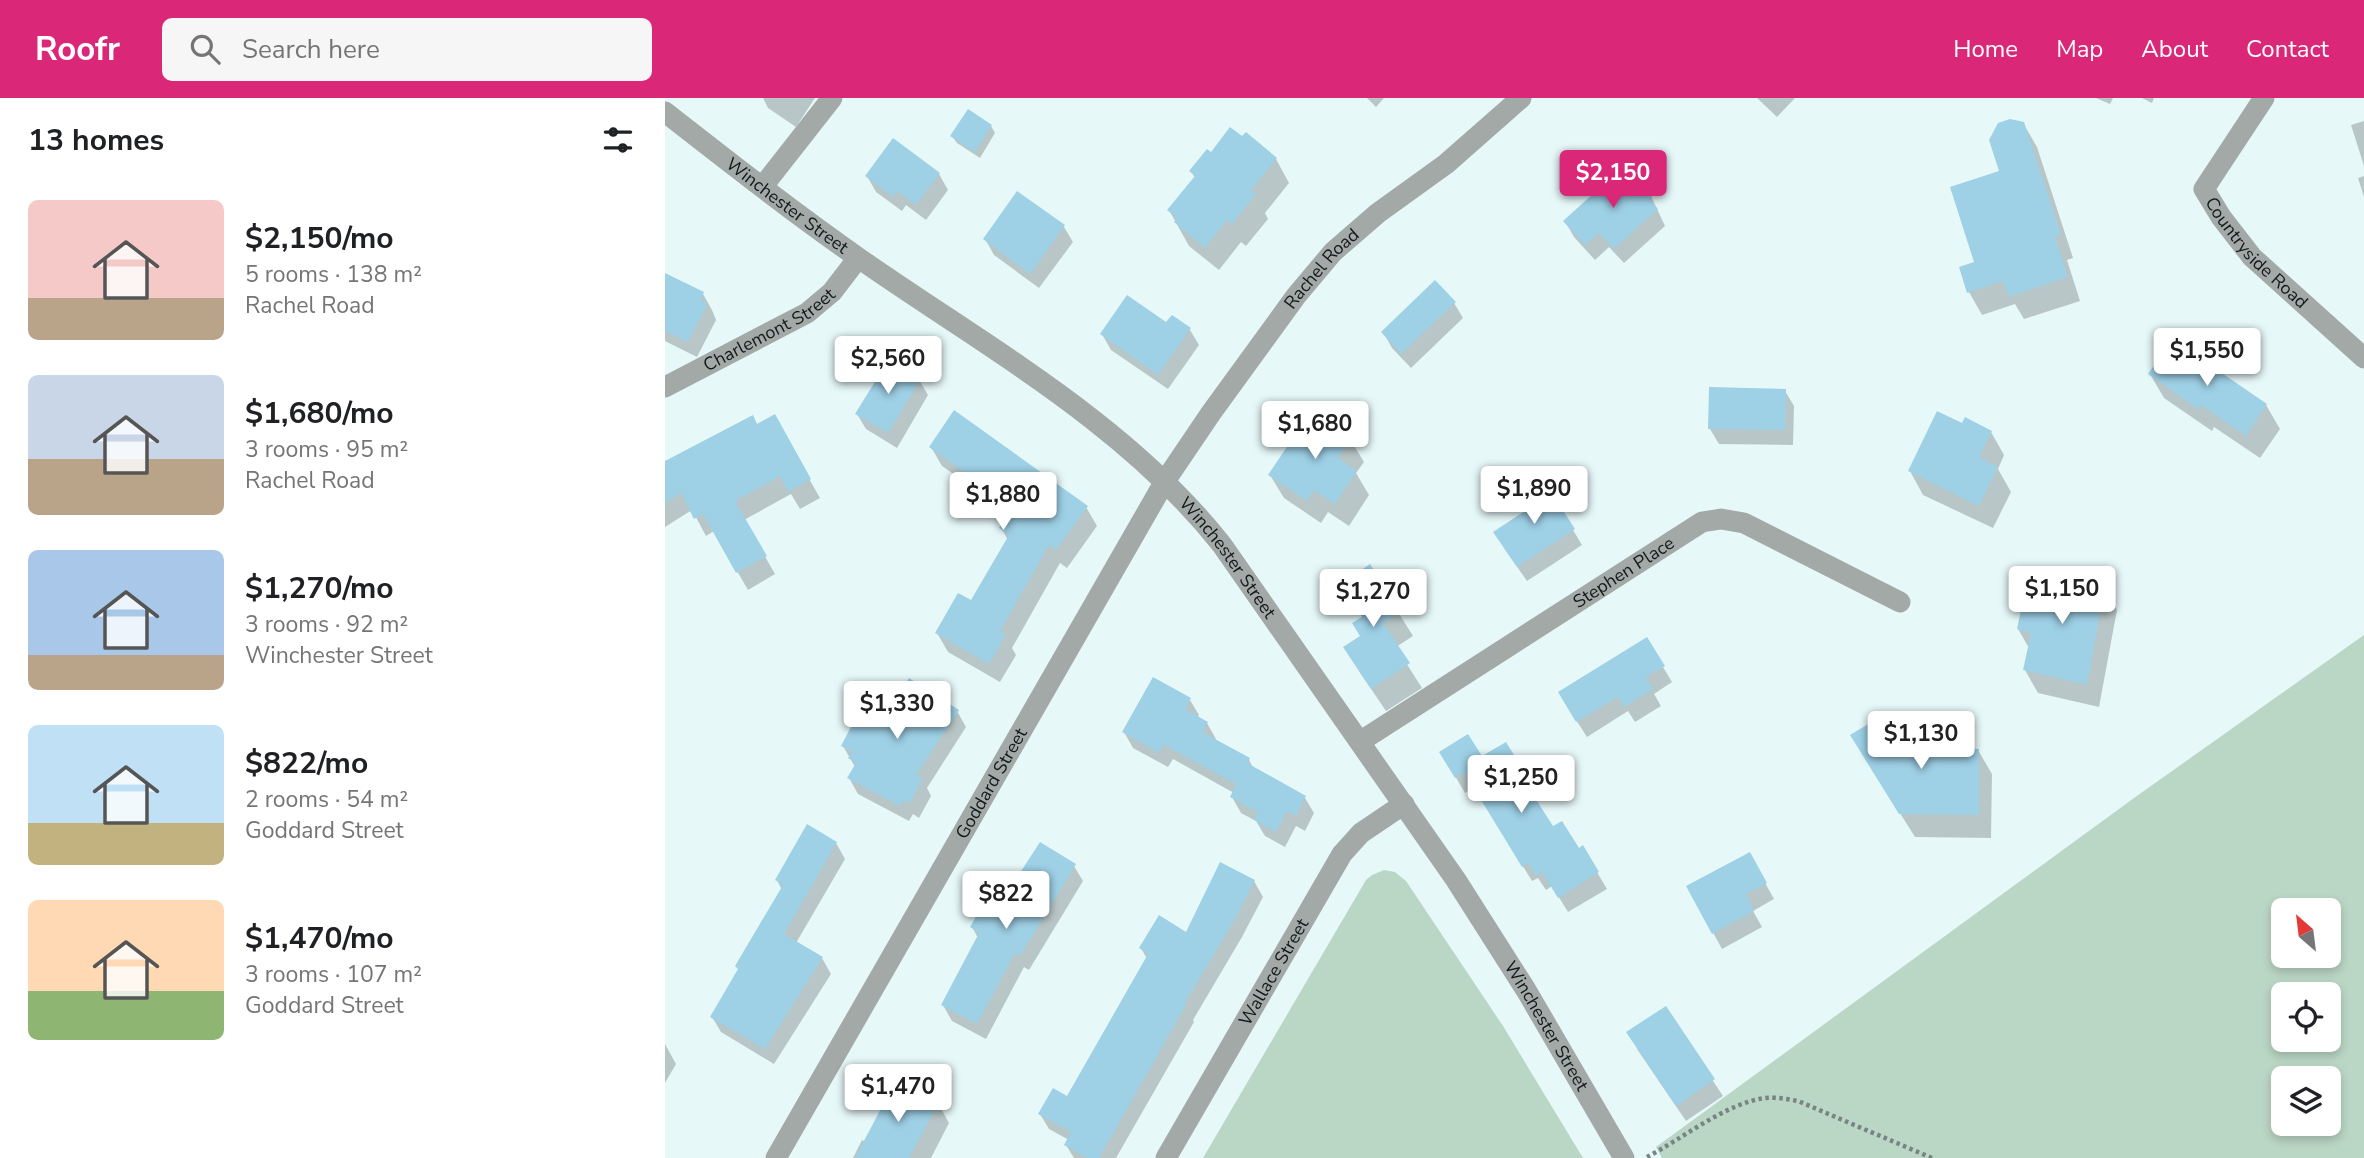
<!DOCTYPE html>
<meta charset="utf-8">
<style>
body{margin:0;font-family:"Nunito Sans",sans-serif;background:#f6f6f6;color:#202124;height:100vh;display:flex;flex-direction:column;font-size:26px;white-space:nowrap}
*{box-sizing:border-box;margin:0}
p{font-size:23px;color:#757577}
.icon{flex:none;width:38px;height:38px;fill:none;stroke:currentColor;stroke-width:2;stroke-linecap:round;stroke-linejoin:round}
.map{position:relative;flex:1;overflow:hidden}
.panel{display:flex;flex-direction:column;background:#fff;width:665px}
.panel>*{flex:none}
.needle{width:46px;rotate:332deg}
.fabs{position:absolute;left:1606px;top:800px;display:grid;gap:14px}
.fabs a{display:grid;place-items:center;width:70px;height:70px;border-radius:10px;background:#fff;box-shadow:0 4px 10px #0003;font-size:35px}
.price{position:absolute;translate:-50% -60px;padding:0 16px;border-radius:7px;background:#fff;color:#222;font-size:23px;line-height:46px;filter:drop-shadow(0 2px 4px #0008)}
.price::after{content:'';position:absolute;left:50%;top:42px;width:21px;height:16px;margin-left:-10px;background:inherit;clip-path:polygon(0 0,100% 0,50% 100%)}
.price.active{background:#db2777;color:#fff}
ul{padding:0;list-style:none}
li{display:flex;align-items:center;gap:21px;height:175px;padding:0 28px}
li span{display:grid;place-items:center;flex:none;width:196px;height:140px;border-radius:10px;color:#555}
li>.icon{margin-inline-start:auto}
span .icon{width:84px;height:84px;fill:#fffc;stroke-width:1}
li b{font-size:30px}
h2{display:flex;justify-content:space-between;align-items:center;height:84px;padding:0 28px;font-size:30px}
header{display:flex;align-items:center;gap:42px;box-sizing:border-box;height:98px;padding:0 35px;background:#db2777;color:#fff}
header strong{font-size:33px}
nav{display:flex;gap:38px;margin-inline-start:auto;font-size:24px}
.search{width:490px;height:63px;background:#f6f6f6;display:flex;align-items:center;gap:18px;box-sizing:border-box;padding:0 24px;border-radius:10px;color:#757577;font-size:26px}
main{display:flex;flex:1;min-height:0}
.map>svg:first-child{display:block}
</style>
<header>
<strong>Roofr</strong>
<div class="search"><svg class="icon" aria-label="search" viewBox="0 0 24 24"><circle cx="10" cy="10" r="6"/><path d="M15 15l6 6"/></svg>Search here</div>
<nav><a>Home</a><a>Map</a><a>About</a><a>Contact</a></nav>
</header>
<main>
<section class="panel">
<h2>13 homes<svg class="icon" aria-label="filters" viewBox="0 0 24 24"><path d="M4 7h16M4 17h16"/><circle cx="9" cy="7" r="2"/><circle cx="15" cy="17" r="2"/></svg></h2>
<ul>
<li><span style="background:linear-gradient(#f6c9c9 70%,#b9a48a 0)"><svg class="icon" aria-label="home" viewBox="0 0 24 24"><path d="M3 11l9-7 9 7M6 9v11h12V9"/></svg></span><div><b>$2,150/mo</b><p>5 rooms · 138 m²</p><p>Rachel Road</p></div></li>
<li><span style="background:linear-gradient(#c9d6e8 60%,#b9a48a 0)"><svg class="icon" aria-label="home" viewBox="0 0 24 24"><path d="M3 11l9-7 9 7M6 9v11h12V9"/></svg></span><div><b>$1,680/mo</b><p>3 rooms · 95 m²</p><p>Rachel Road</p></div></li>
<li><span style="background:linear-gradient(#a9c7e8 75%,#b9a48a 0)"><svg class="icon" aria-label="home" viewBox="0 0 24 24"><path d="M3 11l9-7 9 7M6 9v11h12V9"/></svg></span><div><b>$1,270/mo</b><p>3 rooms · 92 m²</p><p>Winchester Street</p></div></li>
<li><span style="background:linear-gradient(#bfe0f5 70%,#c2b280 0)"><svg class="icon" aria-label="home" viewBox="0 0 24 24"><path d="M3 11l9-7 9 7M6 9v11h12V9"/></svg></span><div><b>$822/mo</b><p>2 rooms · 54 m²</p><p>Goddard Street</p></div></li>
<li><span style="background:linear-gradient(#ffd9b3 65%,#8fb573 0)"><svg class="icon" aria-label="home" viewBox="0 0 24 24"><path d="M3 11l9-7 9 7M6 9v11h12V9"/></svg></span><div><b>$1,470/mo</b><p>3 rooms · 107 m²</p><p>Goddard Street</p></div></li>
</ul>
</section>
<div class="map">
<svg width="1699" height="1060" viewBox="0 0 1699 1060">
<rect width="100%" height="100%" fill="#e7f8f9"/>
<g fill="#bad6c4" fill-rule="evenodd">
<path d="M 1699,537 L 1699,1060 L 997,1060 L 991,1049 L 1469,700 ZM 1664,812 L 1664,858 L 1619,858 L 1619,812 ZM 1664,896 L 1664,942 L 1619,942 L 1619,896 ZM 1664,980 L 1664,1026 L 1619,1026 L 1619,980 Z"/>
<polygon points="719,772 730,774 741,783 838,928 918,1060 538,1060 701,782 707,777"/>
</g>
<g fill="#0003">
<polygon points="98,0 150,0 131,29 103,10"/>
<polygon points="702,0 719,0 711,9"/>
<polygon points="1092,0 1130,0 1112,19"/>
<polygon points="1431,0 1448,0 1445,6"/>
<polygon points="1477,0 1489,0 1487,5"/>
<polygon points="1699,23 1699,68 1686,27"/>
<polygon points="1358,25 1372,49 1408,160 1402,162 1415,203 1359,221 1350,206 1317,217 1304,194 1336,75"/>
<polygon points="326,28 330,35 315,60 292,45 287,38"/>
<polygon points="611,61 624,85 600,115 603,121 581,148 576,144 554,172 524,148 504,112 530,80 526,73"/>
<polygon points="274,76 283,92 261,122 241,107 237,113 211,94 202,78"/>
<polygon points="1699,78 1699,99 1693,80"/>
<polygon points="986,98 1000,128 959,165 944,149 930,162 909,139 900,123"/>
<polygon points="399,129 408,144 374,190 329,157 320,141"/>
<polygon points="0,177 38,196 47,212 51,222 32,259 0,243"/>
<polygon points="789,205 798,220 746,270 727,250 718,234"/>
<polygon points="525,232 534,247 503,291 446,252 437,236"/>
<polygon points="1485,276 1601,307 1615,331 1595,360 1549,329 1547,333 1499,300"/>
<polygon points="254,282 263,297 232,350 201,331 192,316"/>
<polygon points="1120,293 1129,308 1128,347 1054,346 1045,331"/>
<polygon points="109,319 155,400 135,411 126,396 79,422 110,476 83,492 49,433 41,438 27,412 0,429 0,365 92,328"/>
<polygon points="1298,328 1326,334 1339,357 1333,371 1346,394 1328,430 1258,397 1245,373"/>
<polygon points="685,341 699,364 691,375 704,397 684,428 663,414 656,425 619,400 605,377"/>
<polygon points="266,349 421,409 432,428 402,470 395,465 347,550 351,557 335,584 283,554 272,535 307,505 343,442 336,430 346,416 277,368"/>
<polygon points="908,432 917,447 862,483 839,450"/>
<polygon points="705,469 748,538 731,549 757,590 721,613 694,573"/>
<polygon points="1439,488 1452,512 1434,609 1373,595 1360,572 1364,550 1353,531 1372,498"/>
<polygon points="998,569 1007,584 989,596 996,608 970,624 963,613 922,639 904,611"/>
<polygon points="525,602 534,617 532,620 542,625 551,641 550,643 584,662 589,672 640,700 649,715 640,733 631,728 620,749 600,738 591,723 576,715 567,699 569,695 508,661 503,669 468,650 459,634"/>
<polygon points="292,613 301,629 262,690 266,698 254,720 248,716 244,723 193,696 184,680 190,669 178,648"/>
<polygon points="1236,642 1281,644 1285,650 1313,652 1327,676 1326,740 1250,739 1201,661"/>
<polygon points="840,646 872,700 869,702 888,731 913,752 917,749 942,791 903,814 887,788 881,792 873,780 867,783 809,689 800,695 776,654 816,660"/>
<polygon points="171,745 180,761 131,845 157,860 166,876 109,966 56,934 47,919 117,792 112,782"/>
<polygon points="1084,756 1109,801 1088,813 1097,829 1057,851 1023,789"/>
<polygon points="409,768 418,783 364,872 359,869 321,941 287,923 278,907 313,840 307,829 340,801"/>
<polygon points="589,783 598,799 577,839 528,922 529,924 451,1060 409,1060 401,1047 404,1042 384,1031 375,1016 403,1000 482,861 476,850 522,836"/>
<polygon points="1000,911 1058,998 1021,1023 972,951"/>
<polygon points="0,946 11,966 0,985"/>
<polygon points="273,1005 284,1025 266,1060 188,1060 197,1042 201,1044"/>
</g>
<g fill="#9ed0e6">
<polygon points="303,11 327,27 310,54 285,38"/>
<polygon points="1345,21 1359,24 1396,137 1390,139 1403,179 1344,199 1338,183 1302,195 1294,169 1309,164 1285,89 1334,73 1324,42 1333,25"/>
<polygon points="565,29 577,38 581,34 612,60 586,92 591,96 567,126 562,122 540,150 509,124 512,120 502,112 530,78 524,73 542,51 546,54"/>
<polygon points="228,40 275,75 251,107 232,93 228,99 200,78"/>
<polygon points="960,67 988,97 984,101 993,111 949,151 934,135 920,147 898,123"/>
<polygon points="352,93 400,127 365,176 318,141"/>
<polygon points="0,175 39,194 36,202 43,205 23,244 0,233"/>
<polygon points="770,182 791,204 736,256 716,234"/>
<polygon points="462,197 501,224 507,217 526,230 493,277 435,236"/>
<polygon points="1507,241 1602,306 1581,338 1536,307 1533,311 1483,276"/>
<polygon points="224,261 256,280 223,335 190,316"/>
<polygon points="1044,289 1121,291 1120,332 1043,331"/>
<polygon points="289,312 423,408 391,452 384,447 335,533 341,537 324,566 270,535 293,495 306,502 344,437 334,430 349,409 264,349"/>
<polygon points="646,313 686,340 673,360 692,373 670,406 649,392 642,403 603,377"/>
<polygon points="1272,313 1297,325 1300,319 1327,333 1314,359 1333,369 1314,408 1243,373"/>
<polygon points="110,316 146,381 123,394 115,378 70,403 102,458 71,475 38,416 29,421 16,395 0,405 0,363 88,317 92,326"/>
<polygon points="878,382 910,431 852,469 828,434 863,411 855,398"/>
<polygon points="705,466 736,513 718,525 745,565 706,591 678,549 695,538 687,525 697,519 676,486"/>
<polygon points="1376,472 1440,487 1422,587 1358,572 1366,535 1352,531 1360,493 1371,496"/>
<polygon points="982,539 1000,568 981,579 988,591 959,609 953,599 911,624 893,594"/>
<polygon points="488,579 526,600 520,611 543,624 537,634 585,660 582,665 641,698 631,718 622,713 611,734 589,722 593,714 565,699 571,686 499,647 494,655 457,634"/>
<polygon points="244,580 294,612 251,677 258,681 245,705 239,702 235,708 182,680 191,665 183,660 187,654 176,648 204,595 226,608"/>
<polygon points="1220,616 1237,640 1282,642 1282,648 1314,651 1314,717 1234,716 1185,637"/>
<polygon points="803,636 817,658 841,644 865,683 861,686 888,728 897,723 914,750 918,747 934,774 893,800 877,774 871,778 863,765 857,769 799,674 790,680 774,654"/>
<polygon points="142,726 172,744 119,836 158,859 100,951 45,919 73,871 70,868 118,787 110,782"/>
<polygon points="375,744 411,766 355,858 350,855 312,926 276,907 314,835 305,829 327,791 340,798"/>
<polygon points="1085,754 1102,785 1081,796 1089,813 1047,836 1021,788"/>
<polygon points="555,764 590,782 569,823 519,906 521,907 434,1060 422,1060 399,1047 406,1034 373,1016 388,990 402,998 483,856 474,850 494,817 521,834"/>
<polygon points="1001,908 1050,981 1011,1008 961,934"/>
<polygon points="231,982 274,1004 244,1060 190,1060"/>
</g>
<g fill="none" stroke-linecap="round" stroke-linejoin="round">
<path stroke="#788384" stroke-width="4.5" stroke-dasharray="3.5 3.5" stroke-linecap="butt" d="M 982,1059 C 1017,1041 1061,1005 1100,1000 C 1112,999 1122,1001 1133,1003 L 1267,1060"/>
<g stroke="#a2a9a7" stroke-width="21">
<path id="s1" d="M 1599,0 L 1539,91 L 1556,119 L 1587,159 L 1699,260"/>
<path id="s2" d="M 0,14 C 64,64 129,115 195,161 C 321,249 461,325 557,447 L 791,782 L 861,892 L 959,1060"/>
<polyline points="98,88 167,0"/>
<path id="s3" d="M 0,289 L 142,215 L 167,194 L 193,160"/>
<path id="s4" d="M 696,643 L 1037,424 L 1056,421 L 1079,425 L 1235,504"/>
<path id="s5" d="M 111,1060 L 500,383 L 546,315 L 631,198 L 668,154 L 713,115 L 781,66 L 856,0"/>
<path id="s6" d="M 501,1060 L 677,756 L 696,735 L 739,706"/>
</g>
</g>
<g text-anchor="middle" stroke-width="6" stroke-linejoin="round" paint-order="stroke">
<g font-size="18" fill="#13191a" stroke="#fff">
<text dy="6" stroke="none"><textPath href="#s2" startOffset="154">Winchester Street</textPath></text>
<text dy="6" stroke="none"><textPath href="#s1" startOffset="192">Countryside Road</textPath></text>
<text dy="6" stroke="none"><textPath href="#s5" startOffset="1045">Rachel Road</textPath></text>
<text dy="6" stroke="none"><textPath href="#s3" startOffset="119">Charlemont Street</textPath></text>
<text dy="6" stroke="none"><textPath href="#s2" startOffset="721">Winchester Street</textPath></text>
<text dy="6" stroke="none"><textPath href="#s4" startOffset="312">Stephen Place</textPath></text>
<text dy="6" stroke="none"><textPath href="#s5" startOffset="432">Goddard Street</textPath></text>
<text dy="6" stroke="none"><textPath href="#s6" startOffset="215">Wallace Street</textPath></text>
<text dy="6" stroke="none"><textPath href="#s2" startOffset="1288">Winchester Street</textPath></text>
</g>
</g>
</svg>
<div class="fabs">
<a><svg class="needle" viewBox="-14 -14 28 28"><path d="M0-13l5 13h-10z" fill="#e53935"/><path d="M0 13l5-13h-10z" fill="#757577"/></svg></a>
<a><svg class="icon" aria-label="locate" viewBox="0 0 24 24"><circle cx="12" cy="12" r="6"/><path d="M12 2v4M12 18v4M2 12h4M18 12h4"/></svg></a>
<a><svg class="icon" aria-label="layers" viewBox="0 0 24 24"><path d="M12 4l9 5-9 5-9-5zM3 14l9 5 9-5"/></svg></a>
</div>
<b class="price active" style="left:948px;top:112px">$2,150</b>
<b class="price" style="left:1542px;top:290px">$1,550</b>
<b class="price" style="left:223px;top:298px">$2,560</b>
<b class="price" style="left:650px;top:363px">$1,680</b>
<b class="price" style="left:869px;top:428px">$1,890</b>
<b class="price" style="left:338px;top:434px">$1,880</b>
<b class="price" style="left:1397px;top:528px">$1,150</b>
<b class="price" style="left:708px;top:531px">$1,270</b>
<b class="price" style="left:232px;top:643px">$1,330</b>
<b class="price" style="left:1256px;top:673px">$1,130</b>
<b class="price" style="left:856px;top:717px">$1,250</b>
<b class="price" style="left:341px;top:833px">$822</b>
<b class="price" style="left:233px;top:1026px">$1,470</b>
</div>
</main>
